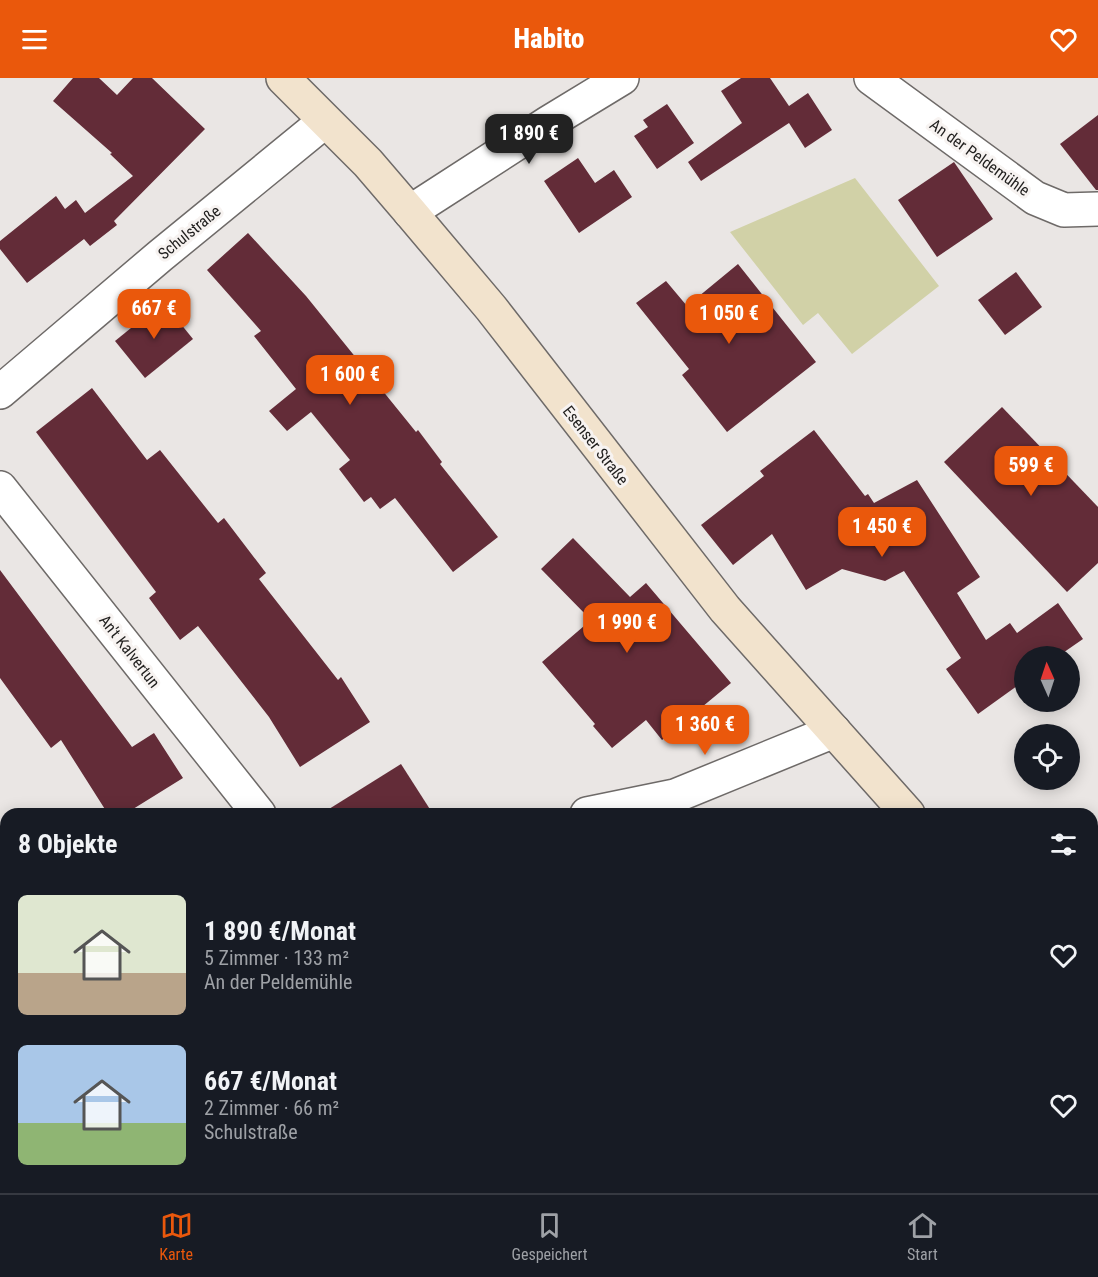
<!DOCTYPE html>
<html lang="de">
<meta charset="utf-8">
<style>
body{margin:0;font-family:"Roboto Condensed",sans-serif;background:#242831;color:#f1f3f6;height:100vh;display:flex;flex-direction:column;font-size:22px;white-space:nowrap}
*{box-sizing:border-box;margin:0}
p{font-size:20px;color:#9ea1a6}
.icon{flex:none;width:33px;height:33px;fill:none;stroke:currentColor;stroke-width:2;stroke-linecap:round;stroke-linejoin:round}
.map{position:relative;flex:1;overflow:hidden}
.sheet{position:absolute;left:0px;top:730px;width:1098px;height:386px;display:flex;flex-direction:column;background:#171b24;border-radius:18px 18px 0 0;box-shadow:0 3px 15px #0003}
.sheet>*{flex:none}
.needle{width:39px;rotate:357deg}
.fabs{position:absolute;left:1014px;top:568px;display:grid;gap:12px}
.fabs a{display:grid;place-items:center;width:66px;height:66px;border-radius:50%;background:#171b24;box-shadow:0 3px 15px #0003;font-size:30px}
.price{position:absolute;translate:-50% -51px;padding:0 14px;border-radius:12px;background:#ea580c;color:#fff;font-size:20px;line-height:39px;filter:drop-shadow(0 2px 3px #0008)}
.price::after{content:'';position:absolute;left:50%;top:36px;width:18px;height:14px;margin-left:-9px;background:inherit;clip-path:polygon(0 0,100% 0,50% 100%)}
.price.on{background:#222;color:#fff}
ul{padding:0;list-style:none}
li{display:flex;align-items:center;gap:18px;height:150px;padding:0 18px}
li span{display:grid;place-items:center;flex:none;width:168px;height:120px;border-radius:9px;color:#555}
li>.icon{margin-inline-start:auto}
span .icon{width:72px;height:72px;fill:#fffc;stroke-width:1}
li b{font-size:26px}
h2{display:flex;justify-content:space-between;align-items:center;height:72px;padding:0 18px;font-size:26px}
header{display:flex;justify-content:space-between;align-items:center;height:78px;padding:0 18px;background:#ea580c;color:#fff;font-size:27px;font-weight:800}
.menu{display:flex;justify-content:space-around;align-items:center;height:84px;border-top:2px solid #363941;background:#171b24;font-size:16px;color:#9ea1a6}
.menu a{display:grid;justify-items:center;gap:3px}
.menu .on{color:#ea580c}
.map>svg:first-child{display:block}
</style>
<header><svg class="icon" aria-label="menu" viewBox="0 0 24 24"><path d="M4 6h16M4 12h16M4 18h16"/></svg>Habito<svg class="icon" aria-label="heart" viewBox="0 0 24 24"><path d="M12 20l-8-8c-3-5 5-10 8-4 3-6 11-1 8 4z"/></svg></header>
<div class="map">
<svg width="1098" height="1115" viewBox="0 0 1098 1115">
<rect width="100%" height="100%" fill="#eae6e4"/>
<polygon fill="#d1d1a7" points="855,100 939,208 852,276 818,235 803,247 730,154"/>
<g fill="#632c38">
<polygon points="73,0 99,0 117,17 133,0 152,0 205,51 114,143 117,147 90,168 84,161 27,205 0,171 0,163 56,118 65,131 76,122 85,135 133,98 110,76 112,75 53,23"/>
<polygon points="741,0 770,0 789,28 808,15 832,52 805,70 789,45 701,103 688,84 742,45 721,13"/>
<polygon points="667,26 694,65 657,91 634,58 648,49 643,42"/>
<polygon points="1098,37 1098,112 1096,112 1060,66"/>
<polygon points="578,80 595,105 614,92 632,119 579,155 544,103"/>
<polygon points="954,84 993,141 937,179 898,122"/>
<polygon points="248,155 306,218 416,354 418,352 442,384 440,386 498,459 453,494 395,420 380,431 371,419 364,424 339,391 350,382 311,334 287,353 269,333 296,311 254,258 261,253 207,192"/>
<polygon points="738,186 816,284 727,354 682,297 689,291 636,225 666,203 687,228"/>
<polygon points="1016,194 1042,229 1005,257 978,222"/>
<polygon points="163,224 193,261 145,300 115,263"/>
<polygon points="92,310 147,382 160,372 218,445 224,440 266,495 259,501 338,602 341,599 370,644 300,689 269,639 198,548 180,562 149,520 156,514 36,354"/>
<polygon points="1002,329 1098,429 1098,485 1067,514 944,384"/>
<polygon points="814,352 865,418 868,416 874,425 917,402 980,499 957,515 986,562 1010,545 1017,555 1058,525 1083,561 1057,579 1024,579 1024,603 978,636 946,591 961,580 904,493 885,503 842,491 806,512 772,456 733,487 701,447 764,398 760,393"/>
<polygon points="573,460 630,519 646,505 731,605 662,662 646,642 612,670 593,648 595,646 542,584 591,542 541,491"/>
<polygon points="0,492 132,669 154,655 183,700 125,736 108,736 61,662 51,670 0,600"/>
<polygon points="401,686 433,736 321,736"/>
</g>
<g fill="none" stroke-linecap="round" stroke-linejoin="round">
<defs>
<g id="street">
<polyline points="871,0 1035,120 1064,132 1098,131"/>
<polyline points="410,134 548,45 622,0"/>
<polyline points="0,314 160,178 325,43"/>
<polyline points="0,410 259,736"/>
<polyline points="587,736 675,718 834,653"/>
<polyline points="0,1109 7,1115"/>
<polyline points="727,1115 734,1110"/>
</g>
<g id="secondary">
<polyline points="283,0 368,85 410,134 491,230 725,531 908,736"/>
<polyline points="1092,943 1098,949"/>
</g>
</defs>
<use href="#street" stroke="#6e6a68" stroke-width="36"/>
<use href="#secondary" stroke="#6e6a68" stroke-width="36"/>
<use href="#street" stroke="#fff" stroke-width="33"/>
<use href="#secondary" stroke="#f2e3cd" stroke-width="33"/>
</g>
<g text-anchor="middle" stroke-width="6" stroke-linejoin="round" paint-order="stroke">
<g font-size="16" fill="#1f1e1d" stroke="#f7f3f1">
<text transform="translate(980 79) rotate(36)" y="6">An der Peldemühle</text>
<text transform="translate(189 154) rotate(-39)" y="6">Schulstraße</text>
<text transform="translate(596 367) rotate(52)" y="6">Esenser Straße</text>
<text transform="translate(130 573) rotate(52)" y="6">An't Kalvertun</text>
</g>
</g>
</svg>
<div class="fabs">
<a><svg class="needle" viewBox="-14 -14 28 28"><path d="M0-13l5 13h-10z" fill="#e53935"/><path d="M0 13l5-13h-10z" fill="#9ea1a6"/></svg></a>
<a><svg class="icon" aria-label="locate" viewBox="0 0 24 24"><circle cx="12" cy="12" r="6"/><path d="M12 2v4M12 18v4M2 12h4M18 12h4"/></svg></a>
</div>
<b class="price on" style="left:529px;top:87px">1 890 €</b>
<b class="price" style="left:154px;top:262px">667 €</b>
<b class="price" style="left:729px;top:267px">1 050 €</b>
<b class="price" style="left:350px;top:328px">1 600 €</b>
<b class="price" style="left:1031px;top:419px">599 €</b>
<b class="price" style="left:882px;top:480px">1 450 €</b>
<b class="price" style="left:627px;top:576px">1 990 €</b>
<b class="price" style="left:705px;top:678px">1 360 €</b>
<section class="sheet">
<h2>8 Objekte<svg class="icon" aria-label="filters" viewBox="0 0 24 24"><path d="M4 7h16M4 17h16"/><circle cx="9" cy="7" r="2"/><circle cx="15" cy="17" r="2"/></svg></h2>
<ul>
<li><span style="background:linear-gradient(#dfe7d0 65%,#b9a48a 0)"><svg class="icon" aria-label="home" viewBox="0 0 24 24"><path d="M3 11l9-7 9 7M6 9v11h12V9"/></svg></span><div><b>1 890 €/Monat</b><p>5 Zimmer · 133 m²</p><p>An der Peldemühle</p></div><svg class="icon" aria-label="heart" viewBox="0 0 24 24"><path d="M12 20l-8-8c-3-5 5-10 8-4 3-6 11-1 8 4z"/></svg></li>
<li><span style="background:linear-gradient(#a9c7e8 65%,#8fb573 0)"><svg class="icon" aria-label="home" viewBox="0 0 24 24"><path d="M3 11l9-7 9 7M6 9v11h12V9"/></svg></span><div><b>667 €/Monat</b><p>2 Zimmer · 66 m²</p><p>Schulstraße</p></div><svg class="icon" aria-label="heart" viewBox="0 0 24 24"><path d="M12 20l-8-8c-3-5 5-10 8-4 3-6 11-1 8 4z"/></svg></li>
</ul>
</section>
</div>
<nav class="menu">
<a class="on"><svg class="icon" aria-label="map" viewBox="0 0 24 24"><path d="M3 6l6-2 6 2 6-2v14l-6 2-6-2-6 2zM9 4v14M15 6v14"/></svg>Karte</a>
<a><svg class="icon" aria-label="saved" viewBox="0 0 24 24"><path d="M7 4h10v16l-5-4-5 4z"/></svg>Gespeichert</a>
<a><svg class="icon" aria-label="home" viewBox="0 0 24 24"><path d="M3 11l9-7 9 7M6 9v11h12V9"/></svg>Start</a>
</nav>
